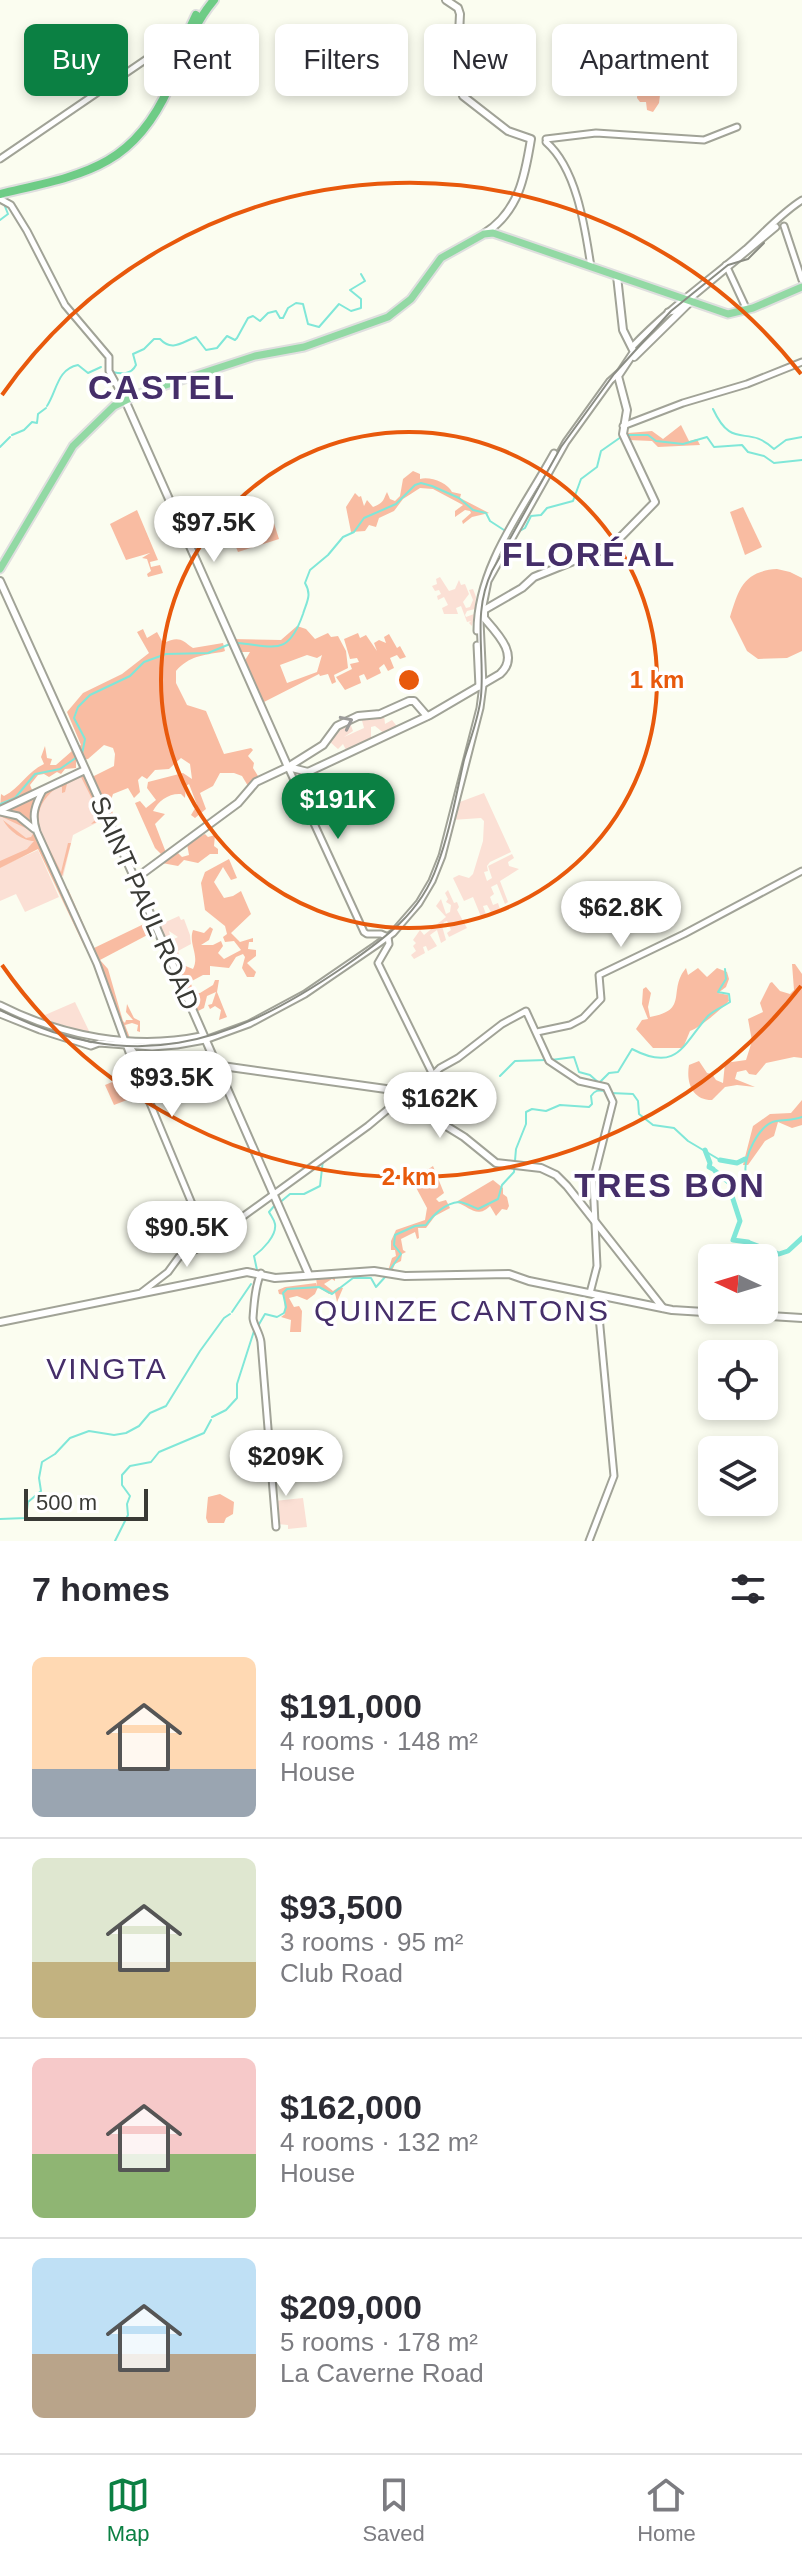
<!DOCTYPE html>
<meta charset="utf-8">
<style>
body{margin:0;font-family:Arial,sans-serif;background:#f2f2f3;color:#2b2b33;height:100vh;display:flex;flex-direction:column;font-size:30px;white-space:nowrap}
*{box-sizing:border-box;margin:0}
p{font-size:26px;color:#7c7c81}
.icon{flex:none;width:44px;height:44px;fill:none;stroke:currentColor;stroke-width:2;stroke-linecap:round;stroke-linejoin:round}
.map{position:relative;height:1541px;overflow:hidden}
.panel{display:flex;flex-direction:column;background:#fff;flex:1}
.panel>*{flex:none}
.hud{position:absolute;left:24px;top:24px;width:754px;height:72px;display:flex;gap:16px}
.needle{width:52px;rotate:274deg}
.controls{position:absolute;left:698px;top:1244px;display:grid;gap:16px}
.controls a{display:grid;place-items:center;width:80px;height:80px;border-radius:12px;background:#fff;box-shadow:0 4px 12px #0003;font-size:40px}
.scale{position:absolute;left:24px;bottom:20px;width:124px;box-sizing:border-box;padding-left:8px;border:4px solid #393a35;border-top:0;font-size:22px;line-height:28px;white-space:nowrap;color:#393a35;-webkit-text-stroke:6px #fff;paint-order:stroke}
.price{position:absolute;translate:-50% -68px;padding:0 18px;border-radius:28px;background:#fff;color:#222;font-size:26px;line-height:52px;filter:drop-shadow(0 2px 4px #0008)}
.price::after{content:'';position:absolute;left:50%;top:48px;width:24px;height:18px;margin-left:-12px;background:inherit;clip-path:polygon(0 0,100% 0,50% 100%)}
.price.current{background:#0b8043;color:#fff}
ul{padding:0;list-style:none}
li{display:flex;align-items:center;gap:24px;height:200px;padding:0 32px}
li+li{border-top:2px solid #e1e1e2}
li span{display:grid;place-items:center;flex:none;width:224px;height:160px;border-radius:12px;color:#555}
li>.icon{margin-inline-start:auto}
span .icon{width:96px;height:96px;fill:#fffc;stroke-width:1}
li b{font-size:34px}
h2{display:flex;justify-content:space-between;align-items:center;height:96px;padding:0 32px;font-size:34px}
.pill{padding:0 28px;border-radius:12px;background:#fff;box-shadow:0 4px 12px #0003;font-size:28px;line-height:72px}
.pill.current{background:#0b8043;color:#fff}
.menu{display:flex;justify-content:space-around;align-items:center;height:112px;border-top:2px solid #e1e1e2;background:#fff;font-size:22px;color:#7c7c81}
.menu a{display:grid;justify-items:center;gap:4px}
.menu .current{color:#0b8043}
.map>svg:first-child{display:block}
</style>
<div class="map">
<svg width="802" height="1541" viewBox="0 0 802 1541">
<rect width="100%" height="100%" fill="#fbfdf0"/>
<g fill="#fbe0d5">
<polygon points="440,577 449,591 455,589 459,580 461,585 465,584 469,594 463,602 466,608 470,607 473,600 469,590 473,589 476,597 475,609 467,611 465,615 466,617 474,614 472,626 469,623 471,621 467,622 461,606 456,608 458,614 444,614 442,608 448,605 444,597 438,600 437,596 441,594 439,590 435,591 432,586 437,584 436,579"/>
<path d="M 384,715 L 385,724 L 392,720 L 399,729 L 385,734 L 375,726 L 371,727 L 371,740 L 347,752 L 343,744 L 338,749 L 330,742 C 336,726 338,729 350,723 L 353,731 L 344,737 L 364,728 L 361,717 Z"/>
<polygon points="80,775 84,778 104,819 73,835 63,877 44,843 0,863 0,813 35,818 46,789"/>
<polygon points="484,793 511,852 490,862 487,866 488,871 484,872 487,881 492,878 488,866 512,854 514,858 508,862 509,866 519,869 500,881 508,902 505,904 497,884 491,887 494,894 490,897 493,905 498,903 500,909 492,914 487,905 483,906 487,917 482,919 473,897 464,901 453,878 459,875 469,878 473,874 483,841 484,821 481,818 452,820 457,803"/>
<polygon points="38,850 59,897 25,912 16,894 0,901 0,867"/>
<polygon points="448,890 454,903 457,902 459,907 457,910 467,928 449,937 447,933 451,930 447,921 444,922 442,926 446,940 441,943 437,930 430,935 437,946 428,951 426,946 423,947 425,953 414,959 411,955 416,951 413,946 416,943 413,940 420,930 424,935 446,917 436,906 441,899 446,914 450,912 451,905 446,902 448,899 445,893"/>
<polygon points="179,916 181,920 184,919 190,935 191,944 178,951 181,960 174,962 166,943 178,937 169,931 171,939 166,941 159,925"/>
<polygon points="75,1002 90,1033 38,1018"/>
<polygon points="303,1498 307,1527 288,1529 288,1525 277,1524 274,1501"/>
</g>
<g fill="#f9bca2" fill-rule="evenodd">
<polygon points="649,74 659,75 662,79 659,103 653,112 647,110 646,102 640,102 637,98 638,84 645,84"/>
<polygon points="681,425 689,441 697,439 700,445 658,447 652,441 628,440 623,431 628,433 652,431 663,439"/>
<path d="M 413,471 L 420,474 L 420,479 C 430,476 448,483 452,492 L 461,494 L 460,498 L 489,513 L 472,517 L 463,524 L 462,521 L 471,513 L 470,511 L 465,510 L 455,517 L 455,511 L 463,505 L 433,489 L 420,488 L 403,499 L 394,511 L 379,518 L 376,527 L 369,525 L 365,531 L 351,532 L 346,507 L 355,493 L 359,497 L 361,496 L 364,506 L 367,500 L 373,507 C 384,503 383,500 387,492 L 390,499 L 395,501 L 400,496 L 403,479 Z"/>
<polygon points="743,507 762,547 745,555 730,512"/>
<polygon points="137,510 158,560 150,562 151,567 160,565 163,573 148,577 147,574 151,571 147,559 142,558 150,553 126,560 110,524"/>
<polygon points="271,514 279,539 238,552 229,530"/>
<path d="M 777,569 L 790,572 L 802,578 L 802,651 L 787,658 L 758,659 L 747,651 L 730,617 C 739,588 744,571 777,569 Z"/>
<path d="M 297,626 L 306,629 L 315,639 L 328,633 L 331,637 L 338,636 L 346,651 L 348,668 L 334,675 L 336,682 L 332,684 L 328,674 L 320,676 L 319,674 L 262,703 L 244,662 L 250,652 L 238,652 L 232,639 L 281,640 ZM 307,655 L 317,658 L 322,655 L 317,672 L 287,683 L 280,665 Z"/>
<path d="M 143,629 L 147,638 L 157,632 L 163,643 C 179,636 181,639 193,648 L 223,643 L 225,651 L 222,652 C 203,655 189,656 176,671 L 176,683 L 187,705 L 206,711 L 224,754 L 251,748 L 253,750 L 248,756 L 254,763 L 253,768 L 258,776 L 248,786 L 242,776 L 234,773 L 220,773 L 213,786 L 200,793 L 206,809 L 195,818 L 191,815 L 197,805 L 189,784 L 186,786 L 185,798 L 181,794 C 169,793 158,801 153,811 L 165,814 L 155,824 L 165,850 L 165,853 L 161,854 L 155,848 L 135,803 L 140,801 L 146,808 L 156,800 L 147,788 L 148,782 L 183,773 L 192,779 L 190,764 L 181,758 L 169,769 L 155,770 L 147,779 L 142,776 L 138,780 L 140,792 L 134,798 L 128,788 L 113,794 L 110,803 L 114,818 L 110,823 L 90,778 L 114,766 L 115,754 L 113,748 L 104,745 L 88,759 L 82,760 L 76,747 L 81,745 L 67,712 L 83,693 L 122,674 L 149,653 L 137,632 Z"/>
<polygon points="358,633 360,638 366,635 377,651 374,643 379,640 386,643 384,637 389,634 397,648 400,646 406,657 400,659 397,655 390,658 394,668 388,671 384,664 379,668 381,673 367,680 364,674 359,676 361,683 345,690 336,677 352,669 350,664 359,662 357,658 350,659 344,639"/>
<path d="M 45,746 L 47,758 L 52,759 L 50,765 L 56,765 L 72,751 L 76,760 L 76,768 L 65,769 L 61,774 L 57,772 L 49,777 L 44,774 L 38,775 L 30,785 L 33,792 L 0,808 L 1,794 L 4,796 C 20,788 27,772 44,764 L 41,757 Z"/>
<path d="M 80,775 L 86,777 L 106,820 L 91,824 L 100,815 L 81,777 L 67,784 L 65,792 L 62,793 L 62,787 L 59,786 C 45,796 35,809 40,827 L 32,826 L 35,832 L 40,830 L 61,872 L 68,843 L 71,843 L 61,880 L 62,889 L 68,889 L 94,948 L 148,922 L 155,931 L 100,960 L 108,969 L 123,1021 L 125,1023 L 126,1020 L 133,1020 L 126,1012 L 127,1004 L 134,1018 L 140,1021 L 140,1032 L 137,1031 L 138,1025 L 132,1023 L 125,1025 L 130,1038 L 127,1038 L 89,946 L 85,948 L 38,849 L 0,868 L 0,861 L 27,849 L 34,841 C 23,841 9,831 3,820 L 26,838 L 31,837 L 34,832 L 0,816 L 0,811 L 8,810 L 9,807 Z"/>
<polygon points="205,834 208,837 215,835 214,846 218,849 218,854 210,854 198,863 184,860 178,866 162,863 161,860 174,849 182,857 189,855 187,844"/>
<path d="M 229,859 L 237,878 L 231,880 L 223,867 L 214,882 L 224,898 L 233,896 L 241,891 L 251,914 L 231,933 L 240,942 L 253,938 L 253,942 L 249,942 L 248,949 L 256,950 L 256,956 L 247,963 L 256,972 L 254,977 L 247,977 L 242,968 L 245,957 L 243,954 L 236,957 L 229,968 L 210,966 L 210,975 L 203,975 L 190,982 L 195,993 L 200,993 L 213,985 L 215,980 L 219,980 L 217,992 L 227,1017 L 219,1020 L 221,1010 L 215,1006 L 210,1009 L 208,1005 L 212,1004 L 216,992 L 207,996 L 204,1008 L 196,1012 L 178,975 L 183,965 L 193,969 C 200,955 188,944 193,930 L 204,933 L 210,927 L 213,929 L 209,940 L 201,945 L 213,945 L 221,941 L 223,946 L 218,953 L 224,959 L 241,950 L 234,941 L 225,942 L 223,937 L 227,934 L 225,926 L 205,910 L 201,883 L 205,872 Z"/>
<path d="M 792,964 L 795,964 L 802,974 L 802,1058 L 794,1057 L 766,1063 L 756,1075 L 749,1074 L 746,1070 L 737,1072 L 735,1079 L 755,1087 L 737,1085 L 725,1087 L 712,1100 C 692,1100 686,1082 689,1065 L 699,1061 L 707,1073 L 712,1074 L 716,1080 L 723,1083 L 725,1063 L 746,1060 L 752,1041 L 748,1019 L 763,1012 L 760,1003 L 770,983 L 772,982 L 780,991 L 790,994 L 794,990 Z"/>
<path d="M 686,968 L 688,975 L 698,968 L 707,977 L 717,968 L 727,972 L 729,979 L 726,987 L 718,993 L 728,995 L 729,1001 C 720,1010 701,1027 690,1031 L 683,1048 L 653,1048 L 636,1029 L 642,1020 L 648,1019 L 642,1004 L 643,989 L 646,987 L 651,993 L 648,1007 L 650,1017 C 690,1010 667,991 686,968 Z"/>
<polygon points="129,1075 131,1080 139,1077 145,1093 114,1105 105,1085"/>
<polygon points="802,1100 802,1125 792,1128 778,1122 774,1136 765,1141 748,1165 743,1165 753,1126 770,1114 791,1113"/>
<polygon points="433,1166 444,1193 436,1199 439,1202 446,1200 450,1208 435,1216 426,1228 418,1228 419,1238 417,1239 415,1232 401,1239 403,1250 406,1252 402,1254 401,1261 395,1264 392,1271 388,1271 392,1258 396,1256 395,1250 391,1250 391,1241 396,1230 425,1220 427,1208 412,1180"/>
<path d="M 493,1180 L 503,1188 L 503,1194 L 507,1197 L 509,1206 L 507,1210 L 502,1209 L 496,1216 L 490,1206 C 477,1219 470,1207 456,1202 Z"/>
<polygon points="335,1275 335,1281 332,1279 324,1284 333,1291 339,1287 343,1288 337,1302 335,1293 329,1294 318,1287 315,1294 307,1300 297,1296 289,1298 294,1307 299,1306 302,1311 301,1332 290,1332 291,1320 281,1317 285,1314 284,1295 279,1294 278,1290 285,1287 316,1283 317,1286 316,1277"/>
<polygon points="220,1494 234,1502 233,1514 226,1518 224,1523 208,1523 206,1518 208,1497"/>
</g>
<g fill="none" stroke-linecap="round" stroke-linejoin="round">
<g stroke="#80e7d8" stroke-width="2">
<polyline points="0,220 8,214 4,204"/>
<path d="M 112,372 C 122,374 131,375 136,365 L 133,354 L 144,349 L 154,339 L 160,339 C 172,352 182,342 196,337 L 206,350 L 217,348 L 227,336 L 235,340 L 237,338 L 248,318 L 253,316 L 260,321 L 268,313 L 276,311 L 280,318 L 283,318 L 288,308 L 296,303 L 303,304 L 308,324 L 319,327 L 339,304 L 351,311 L 361,308 L 361,299 L 350,290 L 365,281 L 361,274"/>
<path d="M 47,406 C 57,391 57,369 78,365 L 88,373 L 101,367"/>
<path d="M 713,409 C 733,452 747,423 774,449 L 786,440 L 802,437"/>
<polyline points="12,435 24,430 32,422 37,423 38,414 46,408"/>
<polyline points="627,435 648,435 656,441 683,444 707,437 714,447 742,445 748,452 764,456 774,463 802,460"/>
<polyline points="0,447 10,437"/>
<polyline points="518,532 525,528 531,516 541,515 547,508 573,501 581,479 597,467 601,451 621,437"/>
<path d="M 237,643 C 275,646 288,657 303,614 C 307,601 312,595 305,583 L 310,570 L 328,555 L 343,537 L 354,532 L 364,518 L 396,504 L 415,485 L 421,483 L 432,486 L 459,498 L 473,510 L 486,513 L 490,521 L 507,532"/>
<polyline points="82,754 85,739 74,718 78,707 90,695 130,676 144,662 166,654 208,653 230,644"/>
<polyline points="0,804 15,798 35,774 60,769 77,757"/>
<path d="M 551,1060 L 574,1057 L 579,1072 L 590,1075 L 599,1083 L 609,1073 L 618,1072 L 632,1049 C 678,1073 683,1044 708,1016 C 714,1010 723,1007 730,1002 L 729,994 L 718,992 L 726,979 L 725,969"/>
<polyline points="500,1076 515,1061 546,1060"/>
<polyline points="611,1093 633,1094 638,1101 639,1114 653,1125 674,1128 688,1141 720,1160"/>
<path d="M 746,1174 C 742,1159 759,1124 776,1121 C 785,1119 793,1121 802,1117"/>
<polyline points="278,1204 290,1194 304,1194 320,1186 323,1160"/>
<path d="M 257,1270 L 254,1256 C 262,1250 277,1236 275,1224 C 274,1219 271,1216 269,1212 L 275,1205"/>
<path d="M 389,1271 L 401,1254 L 394,1245 L 395,1235 L 415,1226 L 426,1225 C 433,1215 445,1203 459,1202 C 464,1202 473,1207 478,1209 L 498,1199 L 502,1185 L 514,1172 L 516,1149 L 526,1124 L 526,1112 L 532,1109 L 546,1111 L 560,1105 L 589,1107 L 592,1104 L 591,1096 C 595,1090 598,1090 605,1091"/>
<polyline points="232,1312 251,1284"/>
<polyline points="258,1326 265,1314 277,1317 284,1313 286,1307 283,1293 287,1289 319,1287 332,1294 353,1278 371,1278 376,1287 386,1276"/>
<polyline points="212,1417 226,1410 237,1398 237,1384 254,1331"/>
<polyline points="0,1519 26,1518 28,1502 41,1491 39,1478 42,1462 55,1454 70,1438 89,1431 114,1435 126,1433 139,1426 150,1413 166,1406 200,1351 224,1318 230,1314"/>
<polyline points="115,1541 128,1515 127,1504 130,1496 122,1485 122,1475 130,1466 151,1462 159,1452 204,1433 211,1420"/>
</g>
<g stroke="#80e7d8" stroke-width="5">
<polyline points="705,1150 710,1163 709,1167 713,1169"/>
<polyline points="720,1160 737,1163 745,1159"/>
<polyline points="715,1171 731,1184 731,1193 740,1221 733,1240 748,1242"/>
<polyline points="750,1243 779,1254 788,1251 802,1238"/>
</g>
<defs>
<g id="tertiary">
<polyline points="546,139 596,133 704,140 737,127"/>
<path d="M 546,142 C 577,169 585,228 591,267"/>
<polyline points="0,159 151,56 154,55 171,67"/>
<polyline points="0,199 11,205 27,231 65,305 109,357 109,371 125,400"/>
<polyline points="784,226 802,280"/>
<polyline points="726,265 747,310"/>
<polyline points="668,312 675,311 776,227"/>
<path d="M 632,347 C 667,310 707,282 746,249 C 765,232 780,214 802,200"/>
<polyline points="623,426 683,403 747,384 802,362"/>
<path d="M 477,631 C 477,566 524,508 554,453"/>
<polyline points="477,645 479,687"/>
<polyline points="288,767 364,932 367,934 381,934 388,937"/>
<path d="M 43,790 C 35,805 31,815 37,832 L 97,964 L 130,1055 L 195,1211 L 218,1234"/>
<polyline points="0,812 18,816 34,829"/>
<polyline points="388,937 389,944 378,963 433,1075"/>
<path d="M 0,1005 C 61,1036 134,1050 201,1036 L 205,1039"/>
<polyline points="0,1014 40,1030 91,1046 99,1043 152,1047 177,1045 205,1040 249,1024 305,994 375,946 393,933 419,903 432,881 442,856 480,708 483,685 480,621 488,581 566,442 610,381 620,372"/>
<polyline points="537,1032 570,1025 583,1018 601,999 599,975 684,934 802,871"/>
<polyline points="130,1047 135,1054 215,1065"/>
<path d="M 261,1273 C 255,1286 254,1304 253,1318 C 253,1324 260,1333 261,1342 L 276,1527"/>
<polyline points="142,1292 168,1272 179,1257 195,1250 227,1228 368,1126 411,1090 429,1079 440,1068 458,1058 502,1024 526,1011 549,1061 579,1081 606,1087 613,1102 593,1181 597,1266 590,1293"/>
<polyline points="589,1541 614,1476 597,1295"/>
</g>
<g id="secondary">
<path d="M 446,0 L 458,8 L 460,14 L 457,75 L 463,96 L 508,131 L 531,139 C 525,176 519,211 485,233"/>
<polyline points="634,357 691,301"/>
<polyline points="125,400 288,767"/>
<polyline points="0,581 135,879 309,1275"/>
<path d="M 288,767 L 308,772 L 430,715 L 500,674 C 520,656 498,634 484,618 L 484,610 L 522,588 L 534,577 L 613,545 L 655,502 L 623,434 L 627,410 L 618,376 L 634,352 L 623,330 L 617,276"/>
<polyline points="0,810 85,770"/>
<polyline points="135,879 238,803 256,782 288,767 323,745 337,726 358,716 380,714 409,701 414,701 427,716"/>
<polyline points="215,1065 386,1089 464,1137 496,1163 541,1168 556,1175 567,1186 663,1308"/>
<polyline points="0,1322 247,1272 275,1278 374,1271 405,1276 509,1274 529,1281 672,1310 802,1318"/>
</g>
<polyline id="primary" points="0,569 73,446 114,406 136,395 166,385 255,356 304,347 388,317 411,299 441,258 484,234 493,233 728,314 753,308 802,287"/>
<g id="trunk">
<polyline points="168,75 196,15"/>
<path d="M 0,194 C 79,175 132,170 169,87 C 182,57 192,26 214,0"/>
</g>
</defs>
<use href="#tertiary" stroke="#a1a397" stroke-width="9"/>
<use href="#secondary" stroke="#a1a397" stroke-width="10"/>
<use href="#primary" stroke="#dfdfdf" stroke-width="11"/>
<use href="#trunk" stroke="#dfdfdf" stroke-width="12"/>
<use href="#tertiary" stroke="#fff" stroke-width="5"/>
<use href="#secondary" stroke="#fff" stroke-width="6"/>
<use href="#primary" stroke="#92d9a4" stroke-width="7"/>
<use href="#trunk" stroke="#6ecc86" stroke-width="8"/>
<path stroke="#8b8d84" stroke-width="2" d="M 0,1010 C 132,1076 229,1046 345,966 C 384,939 421,913 437,866 C 450,832 456,795 464,760 C 470,739 479,718 481,696 C 485,652 472,613 492,571 L 561,447 L 614,374 L 671,311 L 728,265 L 748,259 L 764,243"/>
</g>
<defs><path id="oneway-chevron" d="M-2-3.5L2.5 0L-2 3.5" fill="none" stroke-width="1.6" stroke-linecap="round" stroke-linejoin="round" transform="scale(2)"/></defs>
<use stroke="#9c9c9a" href="#oneway-chevron" transform="translate(347 722) rotate(-26)"/>
<g fill="none" stroke="#e8590c" stroke-width="4">
<circle cx="409" cy="680" r="248"/>
<path d="M801 986A497 497 0 0 1 2 965M2 395A497 497 0 0 1 801 374"/>
</g>
<g text-anchor="middle" stroke-width="7" stroke-linejoin="round" paint-order="stroke">
<g font-size="26" fill="#393a35" stroke="#fff">
<text transform="translate(145 903) rotate(66)" y="9">SAINT PAUL ROAD</text>
</g>
<g font-size="30" letter-spacing="2" fill="#452e69" stroke="#fff">
<text x="462" y="1321">QUINZE CANTONS</text>
<text x="107" y="1379">VINGTA</text>
</g>
<g font-size="34" font-weight="bold" letter-spacing="2" fill="#452e69" stroke="#fff">
<text x="162" y="399">CASTEL</text>
<text x="589" y="566">FLORÉAL</text>
<text x="670" y="1197">TRES BON</text>
</g>
</g>
<circle cx="409" cy="680" r="12" fill="#e8590c" stroke="#fff" stroke-width="4"/>
<g font-size="24" text-anchor="middle" font-weight="bold" fill="#e8590c" stroke="#fff" stroke-width="7" stroke-linejoin="round" paint-order="stroke">
<text x="657" y="688">1 km</text>
<text x="409" y="1185">2 km</text>
</g>
</svg>
<div class="controls">
<a><svg class="needle" viewBox="-14 -14 28 28"><path d="M0-13l5 13h-10z" fill="#e53935"/><path d="M0 13l5-13h-10z" fill="#7c7c81"/></svg></a>
<a><svg class="icon" aria-label="locate" viewBox="0 0 24 24"><circle cx="12" cy="12" r="6"/><path d="M12 2v4M12 18v4M2 12h4M18 12h4"/></svg></a>
<a><svg class="icon" aria-label="layers" viewBox="0 0 24 24"><path d="M12 4l9 5-9 5-9-5zM3 14l9 5 9-5"/></svg></a>
</div>
<div class="scale">500 m</div>
<b class="price" style="left:214px;top:564px">$97.5K</b>
<b class="price current" style="left:338px;top:841px">$191K</b>
<b class="price" style="left:621px;top:949px">$62.8K</b>
<b class="price" style="left:172px;top:1119px">$93.5K</b>
<b class="price" style="left:440px;top:1140px">$162K</b>
<b class="price" style="left:187px;top:1269px">$90.5K</b>
<b class="price" style="left:286px;top:1498px">$209K</b>
<div class="hud">
<a class="pill current">Buy</a>
<a class="pill">Rent</a>
<a class="pill">Filters</a>
<a class="pill">New</a>
<a class="pill">Apartment</a>
</div>
</div>
<section class="panel">
<h2>7 homes<svg class="icon" aria-label="filters" viewBox="0 0 24 24"><path d="M4 7h16M4 17h16"/><circle cx="9" cy="7" r="2"/><circle cx="15" cy="17" r="2"/></svg></h2>
<ul>
<li><span style="background:linear-gradient(#ffd9b3 70%,#9aa5b1 0)"><svg class="icon" aria-label="home" viewBox="0 0 24 24"><path d="M3 11l9-7 9 7M6 9v11h12V9"/></svg></span><div><b>$191,000</b><p>4 rooms · 148 m²</p><p>House</p></div></li>
<li><span style="background:linear-gradient(#dfe7d0 65%,#c2b280 0)"><svg class="icon" aria-label="home" viewBox="0 0 24 24"><path d="M3 11l9-7 9 7M6 9v11h12V9"/></svg></span><div><b>$93,500</b><p>3 rooms · 95 m²</p><p>Club Road</p></div></li>
<li><span style="background:linear-gradient(#f6c9c9 60%,#8fb573 0)"><svg class="icon" aria-label="home" viewBox="0 0 24 24"><path d="M3 11l9-7 9 7M6 9v11h12V9"/></svg></span><div><b>$162,000</b><p>4 rooms · 132 m²</p><p>House</p></div></li>
<li><span style="background:linear-gradient(#bfe0f5 60%,#b9a48a 0)"><svg class="icon" aria-label="home" viewBox="0 0 24 24"><path d="M3 11l9-7 9 7M6 9v11h12V9"/></svg></span><div><b>$209,000</b><p>5 rooms · 178 m²</p><p>La Caverne Road</p></div></li>
</ul>
</section>
<nav class="menu">
<a class="current"><svg class="icon" aria-label="map" viewBox="0 0 24 24"><path d="M3 6l6-2 6 2 6-2v14l-6 2-6-2-6 2zM9 4v14M15 6v14"/></svg>Map</a>
<a><svg class="icon" aria-label="saved" viewBox="0 0 24 24"><path d="M7 4h10v16l-5-4-5 4z"/></svg>Saved</a>
<a><svg class="icon" aria-label="home" viewBox="0 0 24 24"><path d="M3 11l9-7 9 7M6 9v11h12V9"/></svg>Home</a>
</nav>
